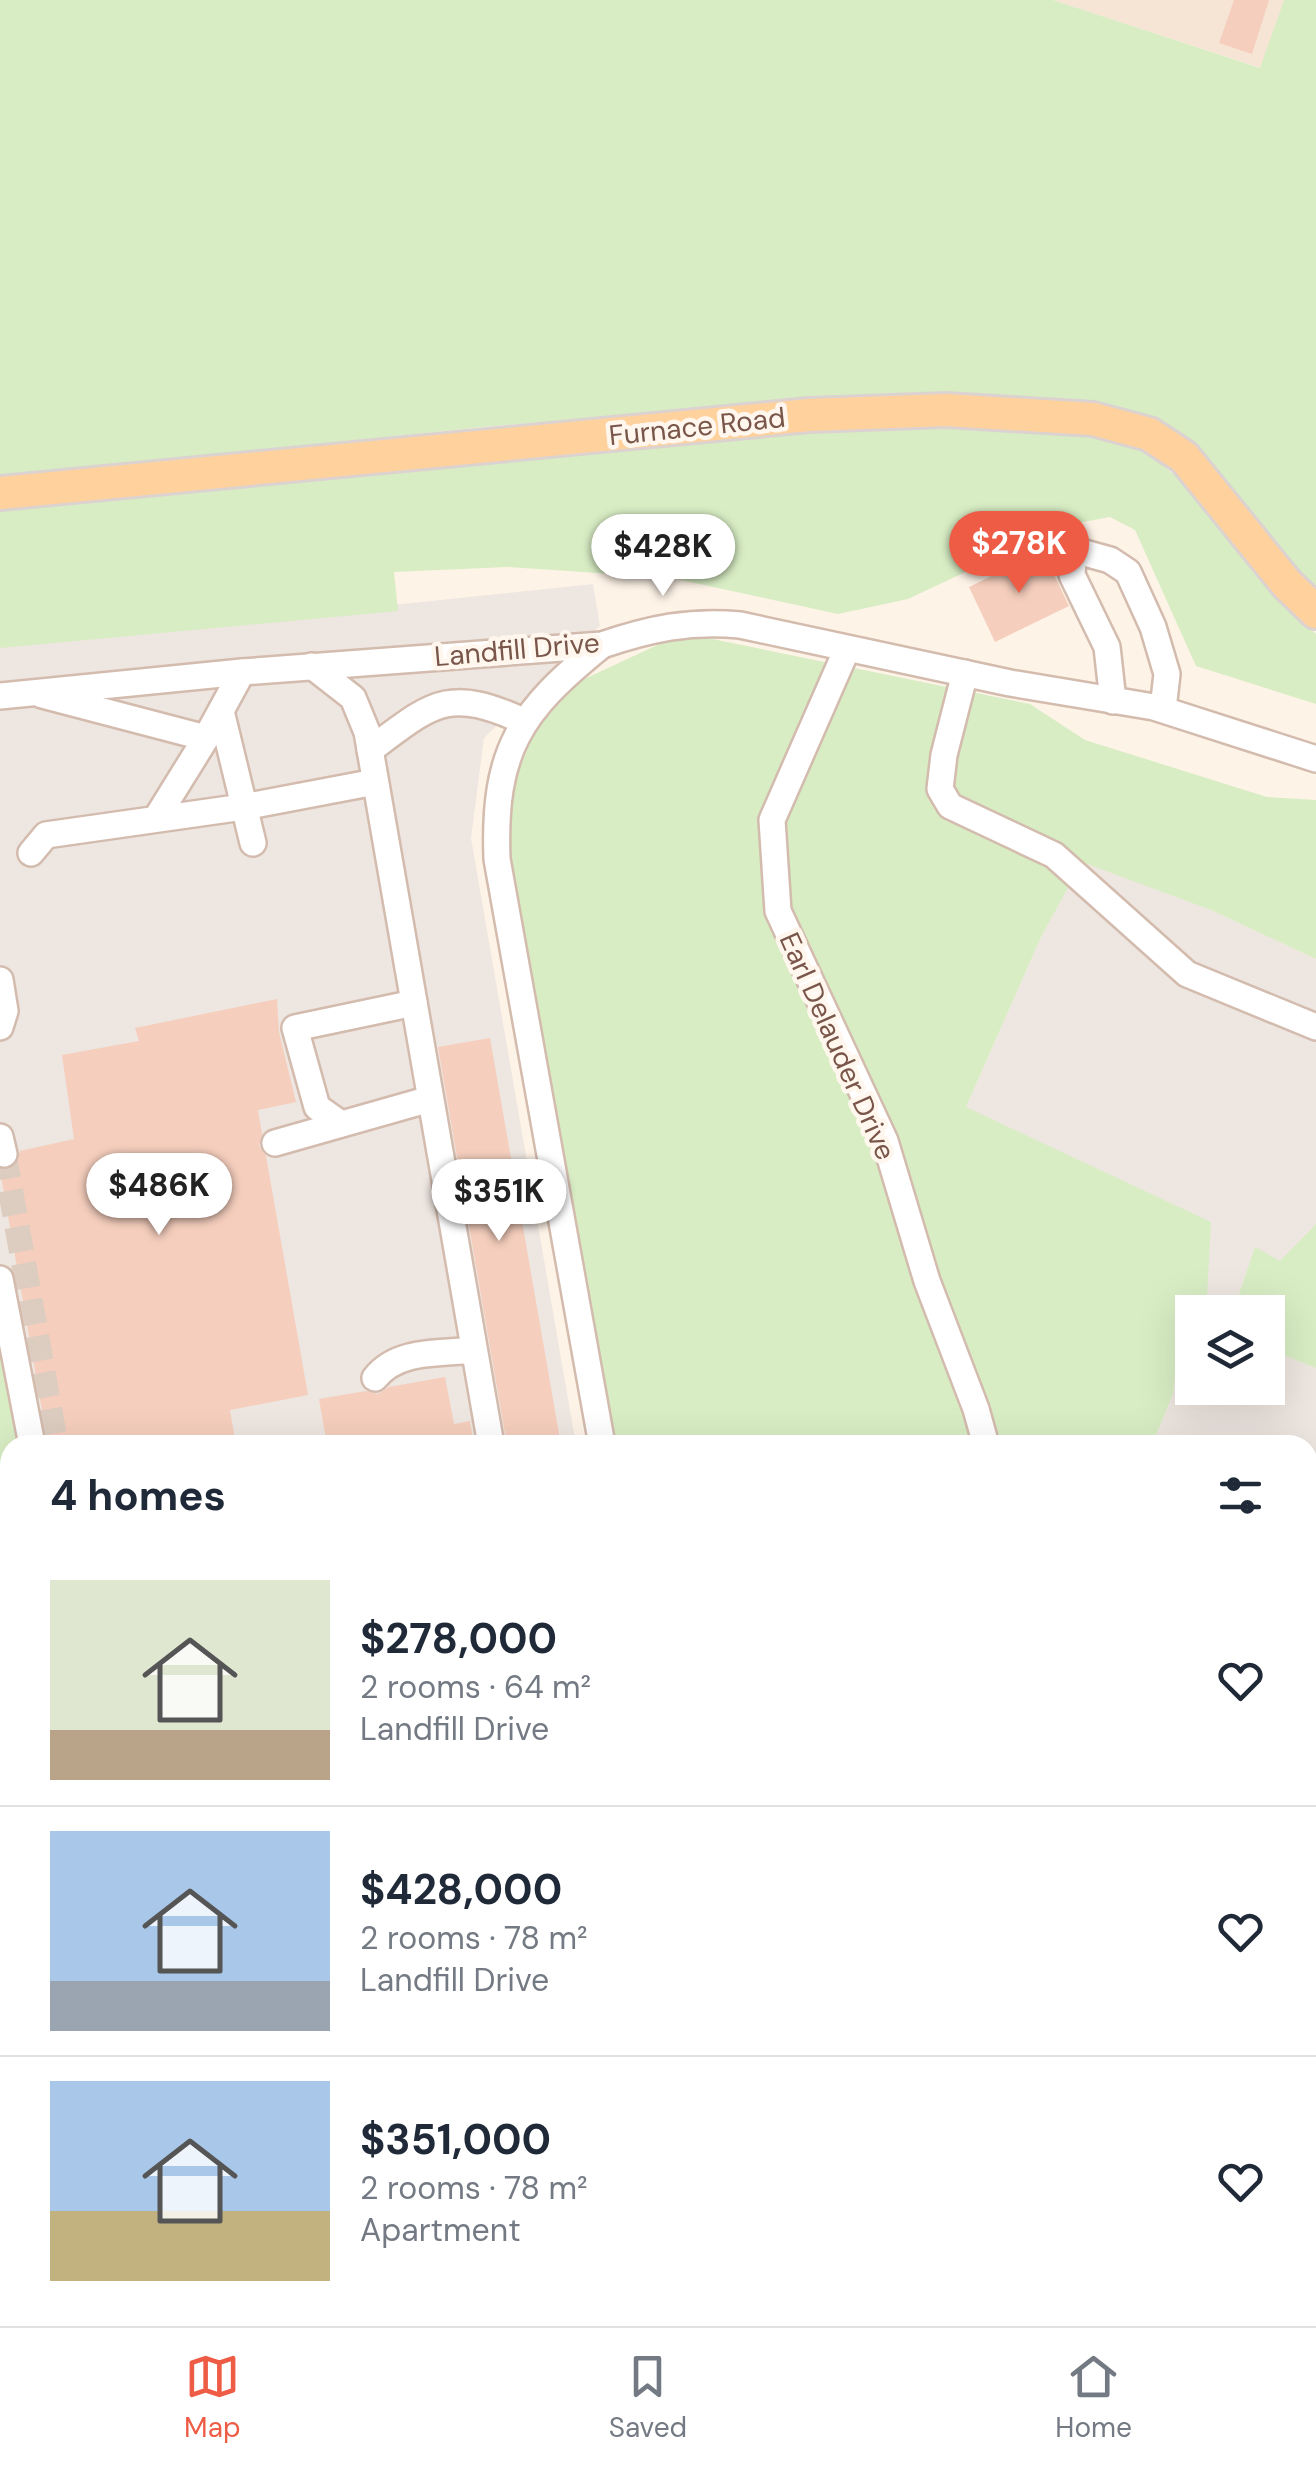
<!DOCTYPE html>
<meta charset="utf-8">
<style>
body{margin:0;font-family:"DM Sans",sans-serif;background:#f2f2f3;color:#1f2937;height:100vh;display:flex;flex-direction:column;font-size:38px;white-space:nowrap}
*{box-sizing:border-box;margin:0}
p{font-size:32px;color:#747a83}
.icon{flex:none;width:55px;height:55px;fill:none;stroke:currentColor;stroke-width:2;stroke-linecap:round;stroke-linejoin:round}
.map{position:relative;flex:1;overflow:hidden}
.panel{position:absolute;left:0px;top:1435px;width:1318px;height:892px;display:flex;flex-direction:column;background:#fff;border-radius:30px 30px 0 0;box-shadow:0 10px 40px #0002}
.panel>*{flex:none}
.tools{position:absolute;left:1175px;top:1295px;display:grid;gap:20px}
.tools a{display:grid;place-items:center;width:110px;height:110px;border-radius:0px;background:#fff;box-shadow:0 10px 40px #0002;font-size:50px}
.price{position:absolute;translate:-50% -85px;padding:0 22px;border-radius:35px;background:#fff;color:#222;font-size:32px;line-height:65px;filter:drop-shadow(0 2px 5px #0008)}
.price::after{content:'';position:absolute;left:50%;top:60px;width:30px;height:22px;margin-left:-15px;background:inherit;clip-path:polygon(0 0,100% 0,50% 100%)}
.price.current{background:#ee5c46;color:#fff}
ul{padding:0;list-style:none}
li{display:flex;align-items:center;gap:30px;height:250px;padding:0 50px}
li+li{border-top:2px solid #e0e1e3}
li span{display:grid;place-items:center;flex:none;width:280px;height:200px;border-radius:0px;color:#555}
li>.icon{margin-inline-start:auto}
span .icon{width:120px;height:120px;fill:#fffc;stroke-width:1}
li b{font-size:42px}
h2{display:flex;justify-content:space-between;align-items:center;height:120px;padding:0 50px;font-size:42px}
.tabs{display:flex;justify-content:space-around;align-items:center;height:140px;border-top:2px solid #e0e1e3;background:#fff;font-size:28px;color:#747a83}
.tabs a{display:grid;justify-items:center;gap:5px}
.tabs .current{color:#ee5c46}
.map>svg:first-child{display:block}
</style>
<div class="map">
<svg width="1316" height="2326" viewBox="0 0 1316 2326">
<rect width="100%" height="100%" fill="#fef3e7"/>
<polygon fill="#f6e4d5" points="1053,0 1284,0 1261,68"/>
<g fill="#eee6e0">
<polygon points="593,584 600,626 484,738 471,838 576,1445 19,1445 0,1340 0,646"/>
<polygon points="1082,861 1211,910 1316,959 1316,1224 1280,1262 1255,1248 1233,1312 1192,1312 1192,1388 1268,1388 1268,1349 1316,1368 1316,1604 1308,1598 1308,1445 1152,1445 1173,1394 1184,1294 1207,1296 966,1107 1041,937"/>
</g>
<g fill="#d8edc4">
<polygon points="0,0 1053,0 1260,68 1284,0 1316,0 1316,592 1286,566 1245,510 1101,410 878,395 483,427 0,477"/>
<polygon points="900,425 1058,433 1112,438 1137,445 1186,484 1259,580 1316,634 1316,704 1196,666 1135,530 1110,517 1063,526 908,599 838,614 672,578 507,567 394,572 398,611 0,648 0,505 740,436"/>
<polygon points="683,633 1030,704 1085,740 1267,797 1316,800 1316,959 1211,910 1082,862 1041,937 966,1107 1211,1222 1207,1297 1184,1295 1173,1394 1152,1445 613,1445 499,822 534,732 578,682"/>
<polygon points="1316,1224 1316,1368 1268,1349 1268,1312 1233,1312 1255,1247 1280,1261"/>
<polygon points="0,1340 19,1445 10,1445 10,2318 1071,2318 1068,2326 0,2326"/>
<polygon points="1308,1598 1316,1604 1316,1941 1308,1947"/>
</g>
<g fill="#f5cebd">
<polygon points="1234,0 1269,0 1252,54 1219,43"/>
<polygon points="1043,551 1069,606 995,642 969,587"/>
<polygon points="277,999 279,1032 296,1102 258,1110 262,1134 259,1146 266,1156 308,1395 230,1410 236,1445 48,1445 0,1170 16,1165 20,1151 74,1139 62,1055 139,1041 135,1028"/>
<polygon points="490,1038 561,1445 507,1445 438,1047"/>
<polygon points="445,1377 454,1424 470,1421 474,1445 327,1445 319,1399 366,1391 378,1394 389,1387"/>
</g>
<g fill="none" stroke-linecap="round" stroke-linejoin="round">
<polyline stroke="#ddccc0" stroke-width="25" stroke-dasharray="25 12" stroke-linecap="butt" points="4,1154 56,1445"/>
<defs>
<g id="minor">
<polyline points="847,649 772,820 778,911 885,1141 927,1281 976,1409 986,1445"/>
<polyline points="312,666 353,698 367,732 491,1445"/>
<polyline points="965,673 944,755 940,789 950,806 1054,855 1187,974 1316,1027"/>
<polyline points="42,695 206,738 242,672"/>
<path d="M 0,696 L 242,672 L 602,645 C 649,629 690,620 740,625 L 1010,683 L 1154,707 L 1316,759"/>
<polyline points="1113,701 1107,647 1072,575 1073,559 1081,552 1110,560 1128,572 1153,627 1167,674 1163,709"/>
<polyline points="221,711 253,843"/>
<path d="M 370,750 C 432,704 447,686 523,721"/>
<polyline points="157,817 206,738"/>
<polyline points="31,853 46,835 243,807 375,782"/>
<polyline points="0,980 5,1011 0,1027"/>
<polyline points="341,1124 317,1107 295,1028 414,1003"/>
<polyline points="0,1137 4,1154"/>
<polyline points="275,1143 430,1099"/>
<polyline points="0,1279 32,1445"/>
<path d="M 375,1378 C 398,1349 439,1354 474,1350"/>
<path d="M 602,1445 L 497,859 C 493,750 520,711 602,645"/>
<polyline points="1308,1773 1316,1759"/>
<polyline points="1308,1909 1316,1903"/>
<polyline points="0,1918 10,1920"/>
<polyline points="0,2069 10,2075"/>
<polyline points="0,2244 10,2238"/>
<polyline points="596,2326 600,2318"/>
<polyline points="1047,2326 1050,2318"/>
</g>
<polyline id="major" points="0,493 809,415 946,410 1093,419 1149,434 1184,457 1287,584 1316,612"/>
</defs>
<use href="#minor" stroke="#d3bbae" stroke-width="30"/>
<use href="#major" stroke="#dcd3d0" stroke-width="38"/>
<use href="#minor" stroke="#fff" stroke-width="25"/>
<use href="#major" stroke="#ffd19c" stroke-width="32"/>
</g>
<g text-anchor="middle" stroke-width="9" stroke-linejoin="round" paint-order="stroke">
<g font-size="28" fill="#795649" stroke="#fff7ee">
<text transform="translate(697 426) rotate(-6)" y="10">Furnace Road</text>
<text transform="translate(517 649) rotate(-5)" y="10">Landfill Drive</text>
<text transform="translate(838 1046) rotate(66)" y="10">Earl Delauder Drive</text>
</g>
</g>
</svg>
<div class="tools">
<a><svg class="icon" aria-label="layers" viewBox="0 0 24 24"><path d="M12 4l9 5-9 5-9-5zM3 14l9 5 9-5"/></svg></a>
</div>
<b class="price current" style="left:1019px;top:596px">$278K</b>
<b class="price" style="left:663px;top:599px">$428K</b>
<b class="price" style="left:159px;top:1238px">$486K</b>
<b class="price" style="left:499px;top:1244px">$351K</b>
<section class="panel">
<h2>4 homes<svg class="icon" aria-label="filters" viewBox="0 0 24 24"><path d="M4 7h16M4 17h16"/><circle cx="9" cy="7" r="2"/><circle cx="15" cy="17" r="2"/></svg></h2>
<ul>
<li><span style="background:linear-gradient(#dfe7d0 75%,#b9a48a 0)"><svg class="icon" aria-label="home" viewBox="0 0 24 24"><path d="M3 11l9-7 9 7M6 9v11h12V9"/></svg></span><div><b>$278,000</b><p>2 rooms · 64 m²</p><p>Landfill Drive</p></div><svg class="icon" aria-label="heart" viewBox="0 0 24 24"><path d="M12 20l-8-8c-3-5 5-10 8-4 3-6 11-1 8 4z"/></svg></li>
<li><span style="background:linear-gradient(#a9c7e8 75%,#9aa5b1 0)"><svg class="icon" aria-label="home" viewBox="0 0 24 24"><path d="M3 11l9-7 9 7M6 9v11h12V9"/></svg></span><div><b>$428,000</b><p>2 rooms · 78 m²</p><p>Landfill Drive</p></div><svg class="icon" aria-label="heart" viewBox="0 0 24 24"><path d="M12 20l-8-8c-3-5 5-10 8-4 3-6 11-1 8 4z"/></svg></li>
<li><span style="background:linear-gradient(#a9c7e8 65%,#c2b280 0)"><svg class="icon" aria-label="home" viewBox="0 0 24 24"><path d="M3 11l9-7 9 7M6 9v11h12V9"/></svg></span><div><b>$351,000</b><p>2 rooms · 78 m²</p><p>Apartment</p></div><svg class="icon" aria-label="heart" viewBox="0 0 24 24"><path d="M12 20l-8-8c-3-5 5-10 8-4 3-6 11-1 8 4z"/></svg></li>
</ul>
</section>
</div>
<nav class="tabs">
<a class="current"><svg class="icon" aria-label="map" viewBox="0 0 24 24"><path d="M3 6l6-2 6 2 6-2v14l-6 2-6-2-6 2zM9 4v14M15 6v14"/></svg>Map</a>
<a><svg class="icon" aria-label="saved" viewBox="0 0 24 24"><path d="M7 4h10v16l-5-4-5 4z"/></svg>Saved</a>
<a><svg class="icon" aria-label="home" viewBox="0 0 24 24"><path d="M3 11l9-7 9 7M6 9v11h12V9"/></svg>Home</a>
</nav>
